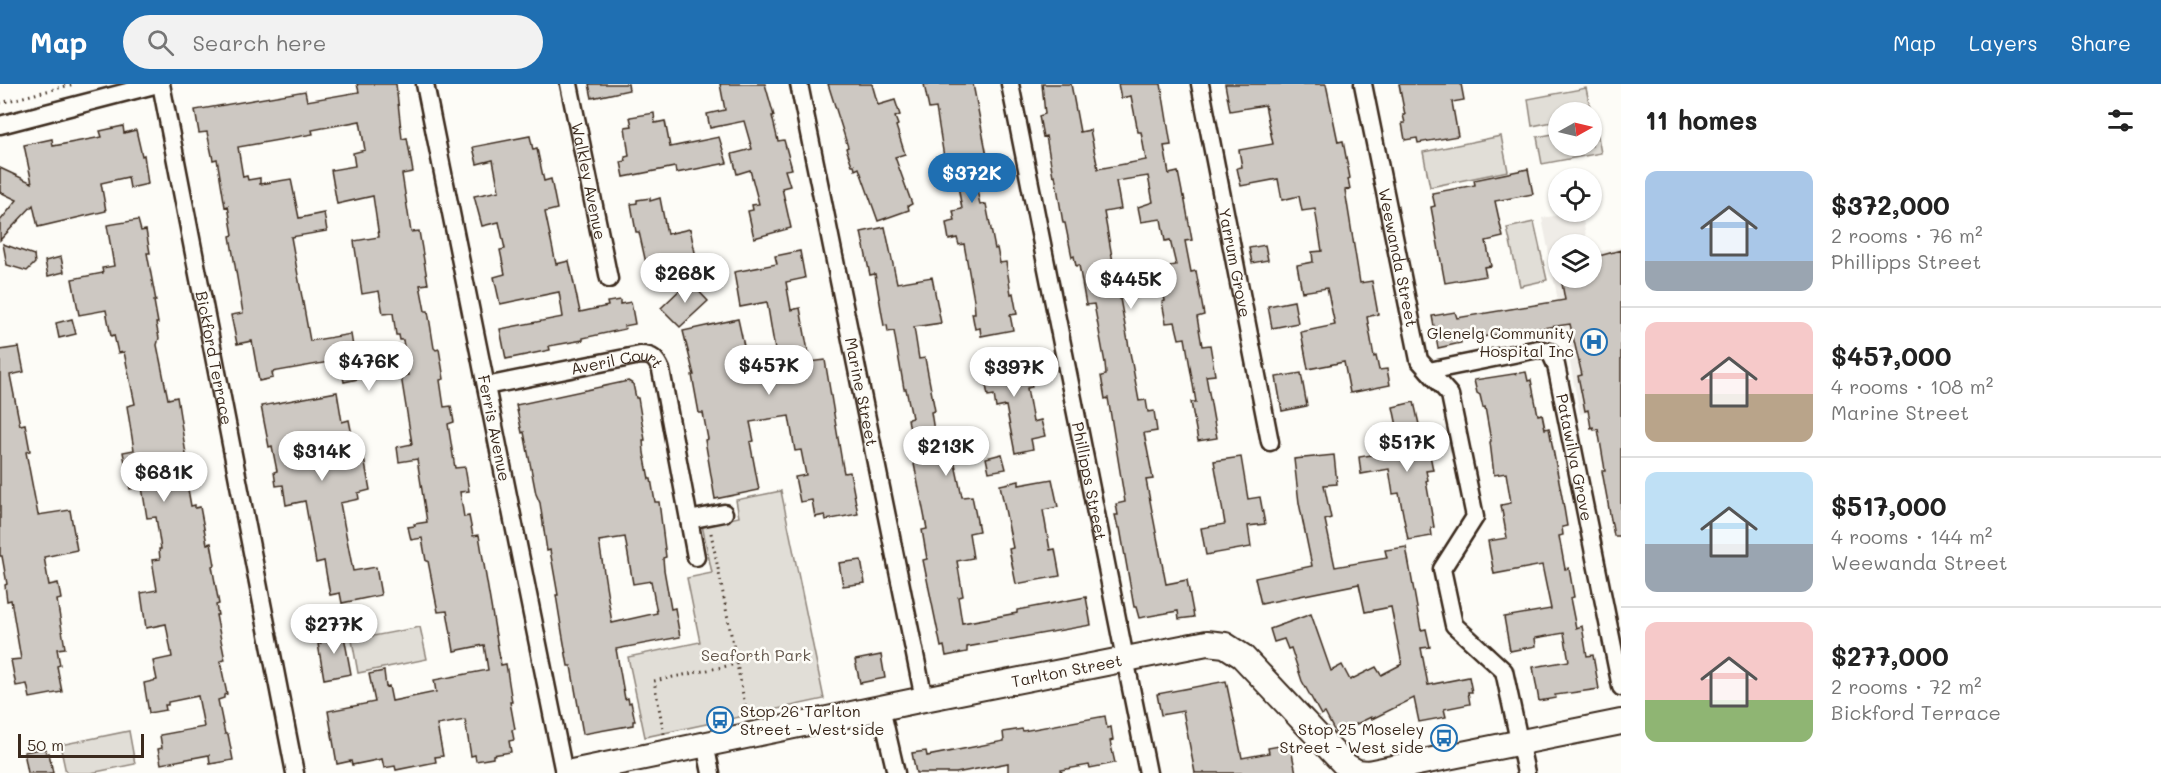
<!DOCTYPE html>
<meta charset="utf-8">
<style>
body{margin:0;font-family:Mali,sans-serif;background:#f2f2f2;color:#222;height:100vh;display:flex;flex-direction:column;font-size:22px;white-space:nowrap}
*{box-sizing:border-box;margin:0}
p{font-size:20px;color:#767676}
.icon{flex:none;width:33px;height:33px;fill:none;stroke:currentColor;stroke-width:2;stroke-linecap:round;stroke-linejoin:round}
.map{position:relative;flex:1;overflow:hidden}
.drawer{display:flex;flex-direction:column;background:#fff;width:540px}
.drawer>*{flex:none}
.needle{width:39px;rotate:82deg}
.tools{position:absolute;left:1548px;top:18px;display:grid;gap:12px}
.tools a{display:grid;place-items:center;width:54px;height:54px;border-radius:50%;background:#fff;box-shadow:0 2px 4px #0004;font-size:30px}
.scale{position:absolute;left:18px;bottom:15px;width:126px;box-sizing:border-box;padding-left:6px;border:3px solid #3b2a1e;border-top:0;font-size:16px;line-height:21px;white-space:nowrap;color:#3b2a1e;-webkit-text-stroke:4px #fdfcf7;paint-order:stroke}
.price{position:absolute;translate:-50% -51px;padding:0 14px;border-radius:21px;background:#fff;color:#222;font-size:20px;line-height:39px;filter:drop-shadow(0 2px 3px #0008)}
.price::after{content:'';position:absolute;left:50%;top:36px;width:18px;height:14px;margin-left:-9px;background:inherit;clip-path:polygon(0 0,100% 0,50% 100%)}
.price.selected{background:#1f6fb2;color:#fff}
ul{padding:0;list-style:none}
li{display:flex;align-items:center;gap:18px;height:150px;padding:0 24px}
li+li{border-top:2px solid #e0e0e0}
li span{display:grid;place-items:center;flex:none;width:168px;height:120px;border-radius:12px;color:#555}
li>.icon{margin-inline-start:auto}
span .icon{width:72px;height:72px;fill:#fffc;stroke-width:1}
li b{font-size:26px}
h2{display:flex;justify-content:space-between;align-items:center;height:72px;padding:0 24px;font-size:26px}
header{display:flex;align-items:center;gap:36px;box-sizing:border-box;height:84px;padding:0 30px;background:#1f6fb2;color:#fff}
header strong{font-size:28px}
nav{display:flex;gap:33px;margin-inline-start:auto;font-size:21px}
.search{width:420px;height:54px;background:#f2f2f2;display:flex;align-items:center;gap:15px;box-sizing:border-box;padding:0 21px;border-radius:33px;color:#767676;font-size:22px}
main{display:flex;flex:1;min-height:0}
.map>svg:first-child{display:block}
</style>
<header>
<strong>Map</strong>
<div class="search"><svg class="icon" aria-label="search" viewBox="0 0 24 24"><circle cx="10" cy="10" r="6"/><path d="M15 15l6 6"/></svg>Search here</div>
<nav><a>Map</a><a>Layers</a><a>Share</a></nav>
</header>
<main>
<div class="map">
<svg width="1621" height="689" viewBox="0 0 1621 689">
<rect width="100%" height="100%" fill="#fdfcf7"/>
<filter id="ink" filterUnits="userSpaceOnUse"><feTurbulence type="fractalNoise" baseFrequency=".0167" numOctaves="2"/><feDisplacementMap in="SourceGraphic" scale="12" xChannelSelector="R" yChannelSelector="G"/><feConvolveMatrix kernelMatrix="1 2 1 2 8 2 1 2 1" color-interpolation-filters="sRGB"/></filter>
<g filter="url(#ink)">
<polygon fill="#efece7" points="1577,128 1581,128 1588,160 1558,160 1558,194 1592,194 1592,169 1621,163 1621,322 1580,330 1542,134"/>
<g fill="#e1ded7" stroke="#8e847a" stroke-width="1.5">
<polygon points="1586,4 1591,28 1558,28 1558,37 1532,42 1528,15"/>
<polygon points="1596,42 1601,69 1542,80 1537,53 1558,49 1558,62 1592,62 1592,43"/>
<polygon points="1501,52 1508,87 1430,103 1423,68"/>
<polygon points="1534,138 1547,196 1520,202 1507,144"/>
<polygon points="781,407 824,615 645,653 628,573 700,558 687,494 712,489 702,441 739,433 736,416"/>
<polygon points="420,543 427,575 358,589 352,556"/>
<polygon points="129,647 135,680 91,689 66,689 60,661"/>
</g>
<g fill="#cdc8c2" stroke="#3b2a1e" stroke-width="1.5" fill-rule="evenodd">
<polygon points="357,0 396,0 402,55 407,54 413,88 402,90 411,148 419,147 428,200 420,201 425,227 428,227 434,264 436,266 439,265 444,295 440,296 444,323 451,322 454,338 448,340 455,384 465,383 469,407 460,408 464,433 469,432 473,452 479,451 501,581 506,580 512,618 510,618 515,645 512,646 514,656 509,657 511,668 493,671 493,674 476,677 475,671 471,672 465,636 437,641 443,672 435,673 436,678 396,686 395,682 384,684 382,675 352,681 351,677 337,680 328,627 375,618 369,590 384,587 386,603 389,602 392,617 436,608 434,596 488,586 484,561 454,567 447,527 438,528 428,477 426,477 422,454 411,456 408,443 415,442 414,440 427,438 417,375 399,378 397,363 412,360 401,292 408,291 403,256 400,256 399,251 396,251 393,229 383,230 379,207 362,210 354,157 379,153 373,112 337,120 331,86 355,82 353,69 365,66 360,37 312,46 313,50 238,63 243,93 247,92 248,96 260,94 260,100 291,95 299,134 324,129 327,147 291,153 310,257 351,250 358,295 344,298 340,276 272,288 273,294 259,297 252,257 237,260 231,231 243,229 230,152 233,151 228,122 225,123 217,75 213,76 207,48 199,49 195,26 305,7 307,17 359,8"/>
<polygon points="589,0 628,0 629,6 592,14"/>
<polygon points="720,0 765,0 774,32 772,32 778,57 784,56 792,85 785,86 790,102 782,104 791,144 754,154 748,127 753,126 752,121 759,120 750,86 737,90 732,70 752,65 744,37 710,44 707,30 725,26"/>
<polygon points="828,0 872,0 878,21 895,16 900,31 895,33 898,41 896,42 905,70 895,73 912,120 908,122 909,126 878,137 859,84 855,86 854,81 852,81 846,64 848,63"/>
<polygon points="924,0 973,0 989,82 973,85 980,121 986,120 995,165 997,164 1000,179 1006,178 1011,210 1013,209 1017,230 1010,231 1013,246 981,252 980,244 975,245 972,229 975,229 974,216 964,160 959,161 957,154 949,156 946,139 955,137 953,127 962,125 956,90 941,93 937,74 944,73 936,24 929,25"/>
<polygon points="1042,0 1071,0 1080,48 1090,46 1098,85 1146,76 1141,48 1138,48 1131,12 1121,14 1118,0 1161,0 1171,61 1164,62 1169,90 1178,88 1183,113 1184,112 1192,156 1185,157 1191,188 1196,187 1204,231 1197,233 1202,262 1210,261 1215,291 1206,292 1217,354 1198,357 1191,318 1196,318 1185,254 1179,255 1175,238 1166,239 1162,218 1165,217 1161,194 1172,192 1170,182 1176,181 1170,156 1165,157 1161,135 1141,138 1138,123 1153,118 1148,92 1116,97 1121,125 1104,128 1113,178 1119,177 1122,192 1116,193 1139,317 1146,316 1148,328 1154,327 1157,347 1144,349 1153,395 1146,396 1166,500 1187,496 1194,533 1179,535 1178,527 1139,534 1136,523 1134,523 1120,444 1118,444 1115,431 1118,431 1116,420 1125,418 1108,314 1105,315 1101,292 1106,291 1105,279 1094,220 1086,221 1079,181 1076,182 1074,172 1072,173 1065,139 1063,139 1055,91 1053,92 1046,52 1043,53 1039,32 1045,30"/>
<polygon points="1225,0 1326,0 1338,58 1343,57 1350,94 1348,95 1350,105 1345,106 1360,199 1372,197 1378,230 1367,233 1374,273 1376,272 1379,286 1387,285 1390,301 1350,309 1344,278 1308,285 1301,248 1335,241 1327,204 1302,208 1297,181 1313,178 1312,168 1322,167 1315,125 1302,127 1299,112 1282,116 1278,95 1241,102 1237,84 1242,83 1239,66 1273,60 1265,21 1230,27"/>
<polygon points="1399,0 1461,0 1464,16 1452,18 1458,52 1418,59 1417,54 1405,56 1402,39 1405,39 1403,31 1405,31"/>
<polygon points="654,29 655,39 665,37 670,63 719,53 727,79 676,89 675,83 624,93 621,78 626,77 625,73 629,72 625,43 632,42 630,33"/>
<polygon points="123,42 124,49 136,46 142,72 144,71 148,100 130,104 128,93 101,99 106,127 38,143 33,121 0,156 0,137 17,116 0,108 0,84 32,99 24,61 52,55 53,62 102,53 100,47"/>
<polygon points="530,52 533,66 537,65 544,97 551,95 557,125 545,128 556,180 569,177 580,228 608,222 607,218 620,216 620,220 631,218 635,240 624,242 625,245 583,254 583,256 549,262 550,266 506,275 500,245 563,233 559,208 500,220 494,193 505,190 500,166 505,165 499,138 482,142 474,112 499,107 493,76 477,80 473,63"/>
<polygon points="1528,85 1533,110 1495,117 1503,153 1486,157 1491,182 1484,183 1486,192 1445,199 1431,123 1435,122 1432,109 1475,101 1474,96"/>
<polygon points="650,114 650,117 660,114 667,150 690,145 696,173 671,178 682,190 650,197 639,148 636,148 631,120 637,119 637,116"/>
<polygon points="138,136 141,147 146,146 150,169 147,169 156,217 154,217 158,239 156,239 159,254 157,261 168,315 177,313 188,383 184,383 191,422 195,421 195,424 200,423 207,460 211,459 215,481 212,482 219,520 216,521 218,531 216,531 225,576 220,577 227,610 224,611 224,614 218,616 225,650 228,650 233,676 210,680 209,671 161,680 158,665 162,664 160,651 204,643 198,612 168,618 168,621 165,621 166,626 149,629 144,599 157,596 153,577 172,573 166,540 146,544 141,509 157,506 152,476 160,475 159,465 161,465 156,433 147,434 142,403 130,405 123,368 134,366 127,322 135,320 124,268 118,269 114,251 111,252 106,226 79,231 72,195 103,189 102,184 114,182 107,141"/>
<polygon points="885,143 897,199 932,193 941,239 914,243 919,275 925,274 935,327 931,328 939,378 954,375 962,413 972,412 979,447 969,449 973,474 957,477 963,512 958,513 962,539 1017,529 1017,526 1086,513 1091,541 967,563 967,568 946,572 944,562 941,563 923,476 927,475 922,446 927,445 911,365 913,365 908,335 912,334 906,305 904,305 894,247 888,248 887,241 884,242 875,190 870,191 861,148"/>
<polygon points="3,160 34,171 35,179 27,187 7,181"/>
<polygon points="1265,161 1268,176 1252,179 1249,164"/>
<polygon points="1621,166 1621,452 1614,452 1602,387 1605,387 1604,380 1598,345 1594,346 1593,343 1591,344 1588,326 1585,327 1578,292 1582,291 1570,240 1461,256 1461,259 1438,264 1432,232 1455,228 1457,234 1565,216 1561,194 1592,194 1592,179 1596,178 1595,173"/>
<polygon points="800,167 805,194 786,198 791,226 800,224 810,278 825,276 843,384 844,389 850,388 858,430 826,436 825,431 815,433 812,416 800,418 795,393 806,391 801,366 795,367 789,332 750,338 754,357 750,358 759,406 715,415 705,356 708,355 703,329 699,329 692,291 694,291 683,247 738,235 744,262 740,262 745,290 778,284 767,218 740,223 734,188 777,180 775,172"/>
<polygon points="61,173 64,188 48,192 45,177"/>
<polygon points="689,197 708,217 680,243 661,224"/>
<polygon points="1294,217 1298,239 1272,244 1268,222"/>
<polygon points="72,235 76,250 59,254 56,239"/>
<polygon points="19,263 24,288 10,291 20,341 25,340 30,367 26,368 38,431 70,426 77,466 44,473 49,501 58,499 61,515 57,516 65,564 57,565 60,581 57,582 62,608 30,614 27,600 16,602 11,576 21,575 11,516 7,517 5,501 7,500 2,472 0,472 0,266"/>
<polygon points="1025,268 1032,303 1027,304 1033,338 1041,336 1045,352 1031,355 1033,365 1015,369 1006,322 996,324 994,311 988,312 985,296 990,294 986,276"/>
<polygon points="1526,288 1528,297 1531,296 1538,331 1542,330 1545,345 1549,344 1563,418 1567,442 1562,443 1563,451 1559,452 1565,485 1569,484 1574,513 1570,514 1576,544 1582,542 1587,572 1593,571 1599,605 1555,611 1556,614 1539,617 1533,583 1569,577 1564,549 1535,554 1536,562 1510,567 1504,533 1551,525 1542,481 1494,490 1488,457 1507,454 1501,421 1511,419 1506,389 1494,391 1490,358 1491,357 1485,323 1483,324 1480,311 1477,309 1474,296"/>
<polygon points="1301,289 1307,322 1282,327 1276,293"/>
<path d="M 628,297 L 633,300 L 636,314 L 638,314 L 645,356 L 643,356 L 644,369 L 649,395 L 651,395 L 655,418 L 659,418 L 666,473 L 663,474 L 664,486 L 671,525 L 675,524 L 680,553 L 616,565 L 625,615 L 628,614 L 629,619 L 631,618 L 635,637 L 633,637 L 633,641 L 583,650 L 571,582 L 568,582 L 562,548 L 556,511 L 558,511 L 550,466 L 547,467 L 540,419 L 536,410 L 524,348 L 522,349 L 516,321 ZM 625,453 L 633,500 L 651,497 L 657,529 L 612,539 L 599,457 Z"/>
<polygon points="337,308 342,338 349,336 356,371 363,369 370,406 358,409 359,415 340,419 353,487 376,483 381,511 342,519 340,509 330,511 324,477 316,479 305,417 286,421 283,401 276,402 274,388 277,387 272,362 269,363 261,322"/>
<polygon points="1414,318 1426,372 1430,371 1433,386 1426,387 1428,396 1426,397 1434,443 1431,444 1432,452 1408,456 1399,409 1393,410 1389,385 1361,390 1359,373 1402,366 1393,323"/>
<polygon points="1002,370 1006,385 989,388 986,374"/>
<polygon points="1334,371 1337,400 1324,401 1331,434 1325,436 1335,483 1387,474 1385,466 1406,463 1421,546 1426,545 1430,563 1421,564 1428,601 1469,593 1472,608 1468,608 1470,620 1444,625 1446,633 1419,638 1414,614 1372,635 1371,633 1336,650 1325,629 1321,631 1302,597 1291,564 1288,565 1284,555 1274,558 1270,545 1311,530 1331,587 1342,581 1350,596 1376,583 1381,591 1402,580 1391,523 1365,528 1359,500 1261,520 1255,494 1312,482 1299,419 1294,375"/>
<polygon points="1241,373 1248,415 1260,413 1265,440 1248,442 1251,463 1206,471 1201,444 1225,440 1214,377"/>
<polygon points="1052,395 1058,423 1043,426 1050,466 1055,465 1060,492 1016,500 1009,465 1013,464 1000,401 1019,397 1019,401"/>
<polygon points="861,476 865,499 843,502 839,479"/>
<polygon points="343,547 351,590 324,595 318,560 321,559 320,551"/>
<polygon points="881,571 885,594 860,599 855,576"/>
<polygon points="1226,597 1242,674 1269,669 1268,664 1290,660 1296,689 1195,689 1183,627 1161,631 1157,610"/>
<polygon points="1105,632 1107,644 1111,643 1113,656 1110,657 1115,679 1090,684 1089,681 1061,686 1062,689 1008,689 1008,679 956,689 916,689 912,669 926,667 927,672 1004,657 1003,648 1022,645 1023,647"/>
<polygon points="45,664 46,670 49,669 53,689 28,689 24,668"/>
</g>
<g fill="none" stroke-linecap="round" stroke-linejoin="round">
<defs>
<g id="street">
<path id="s1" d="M 161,0 L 295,689"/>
<path id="s2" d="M 425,0 L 564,689"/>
<path id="s3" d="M 569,0 L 609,195"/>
<path id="s4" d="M 799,0 L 924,615"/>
<path id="s5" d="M 1010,0 L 1148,689"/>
<path id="s6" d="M 1200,0 L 1270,358"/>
<path id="s7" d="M 1363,0 L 1419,276 L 1450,311 L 1475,433 L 1442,485 L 1454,541 L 1504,587 L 1526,689"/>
<polyline points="0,41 158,0"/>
<path id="s8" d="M 1429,287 L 1538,265 L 1550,268 L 1556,281 L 1621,603"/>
<path id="s9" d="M 486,302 L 640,271 C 653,271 656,275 661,286 L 696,473"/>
<polyline points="689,436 724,429"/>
<polyline points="881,624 896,689"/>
<polyline points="705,660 711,689"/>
</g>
<g id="secondary">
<path id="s10" d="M 567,689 L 924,615 L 1207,559 L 1225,561 L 1242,572 L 1345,681 L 1357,688 L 1368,689 L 1621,638"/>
</g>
</defs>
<use href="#street" stroke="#3b2a1e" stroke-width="21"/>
<use href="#secondary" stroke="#3b2a1e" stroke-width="28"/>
<g stroke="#3b2a1e" stroke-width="3" stroke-dasharray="1.5 4.5" stroke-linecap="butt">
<polyline points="0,19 74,0"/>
<polyline points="711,449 747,631"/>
<polyline points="664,650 654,597 737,580"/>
</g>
<use href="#street" stroke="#fdfcf7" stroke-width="16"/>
<use href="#secondary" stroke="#fdfcf7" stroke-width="24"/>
</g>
</g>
<defs>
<symbol id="hospital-ring" viewBox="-11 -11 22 22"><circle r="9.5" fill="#fdfcf7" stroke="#1f6fb2" stroke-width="1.5"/><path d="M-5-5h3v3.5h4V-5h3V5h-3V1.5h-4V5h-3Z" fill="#1f6fb2"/></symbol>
<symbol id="bus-ring" viewBox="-11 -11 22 22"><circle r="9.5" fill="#fdfcf7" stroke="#1f6fb2" stroke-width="1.5"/><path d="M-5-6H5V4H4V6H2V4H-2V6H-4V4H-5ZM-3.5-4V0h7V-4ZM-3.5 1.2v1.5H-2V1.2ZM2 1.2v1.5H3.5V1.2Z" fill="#1f6fb2"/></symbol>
</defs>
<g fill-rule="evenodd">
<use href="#hospital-ring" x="1579" y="243" width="30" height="30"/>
<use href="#bus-ring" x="705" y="621" width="30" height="30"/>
<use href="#bus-ring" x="1429" y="639" width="30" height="30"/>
</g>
<g text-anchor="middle" stroke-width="5" stroke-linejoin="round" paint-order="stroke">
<g font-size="16" fill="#3b2a1e" stroke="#fdfcf7">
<text dy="6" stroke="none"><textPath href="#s3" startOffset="99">Walkley Avenue</textPath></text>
<text dy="6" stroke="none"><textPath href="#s7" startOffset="177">Weewanda Street</textPath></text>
<text dy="6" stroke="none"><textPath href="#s6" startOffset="182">Yarrum Grove</textPath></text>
<text dy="6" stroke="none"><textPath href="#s1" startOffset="279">Bickford Terrace</textPath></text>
<text dy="6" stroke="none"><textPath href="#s9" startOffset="134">Averil Court</textPath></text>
<text dy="6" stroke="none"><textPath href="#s4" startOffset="314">Marine Street</textPath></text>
<text dy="6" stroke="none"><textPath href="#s2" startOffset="351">Ferris Avenue</textPath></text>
<text dy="6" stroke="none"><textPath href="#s8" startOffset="232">Patawilya Grove</textPath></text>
<text dy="6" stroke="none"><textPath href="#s5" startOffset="405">Phillipps Street</textPath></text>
<text dy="6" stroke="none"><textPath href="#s10" startOffset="510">Tarlton Street</textPath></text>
</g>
<g font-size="16" fill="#3b2a1e" stroke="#fdfcf7" text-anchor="end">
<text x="1574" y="255">Glenelg Community<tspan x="1574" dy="18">Hospital Inc</tspan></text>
<text x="740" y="633" text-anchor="start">Stop 26 Tarlton<tspan x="740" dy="18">Street - West side</tspan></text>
<text x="1424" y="651">Stop 25 Moseley<tspan x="1424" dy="18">Street - West side</tspan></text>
</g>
<g font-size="16" fill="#64574c" stroke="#fdfcf7">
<text x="756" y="577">Seaforth Park</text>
</g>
</g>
</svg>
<div class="tools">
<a><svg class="needle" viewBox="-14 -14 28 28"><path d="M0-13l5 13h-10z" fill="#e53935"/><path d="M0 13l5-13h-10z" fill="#767676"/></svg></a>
<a><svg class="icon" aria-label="locate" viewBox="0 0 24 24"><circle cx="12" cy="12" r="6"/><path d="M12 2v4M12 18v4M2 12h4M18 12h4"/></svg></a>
<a><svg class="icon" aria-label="layers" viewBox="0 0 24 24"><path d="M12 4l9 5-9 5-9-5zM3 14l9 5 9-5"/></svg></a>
</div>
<div class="scale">50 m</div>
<b class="price selected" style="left:972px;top:120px">$372K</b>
<b class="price" style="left:685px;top:220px">$268K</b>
<b class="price" style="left:1131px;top:226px">$445K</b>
<b class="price" style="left:369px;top:308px">$476K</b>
<b class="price" style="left:769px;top:312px">$457K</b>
<b class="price" style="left:1014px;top:314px">$397K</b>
<b class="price" style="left:1407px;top:389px">$517K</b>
<b class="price" style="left:946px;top:393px">$213K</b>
<b class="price" style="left:322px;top:398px">$314K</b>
<b class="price" style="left:164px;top:419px">$681K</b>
<b class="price" style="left:334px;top:571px">$277K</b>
</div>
<section class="drawer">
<h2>11 homes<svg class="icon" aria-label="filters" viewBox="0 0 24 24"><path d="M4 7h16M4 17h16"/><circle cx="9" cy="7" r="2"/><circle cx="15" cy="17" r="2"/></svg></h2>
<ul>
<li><span style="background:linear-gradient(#a9c7e8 75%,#9aa5b1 0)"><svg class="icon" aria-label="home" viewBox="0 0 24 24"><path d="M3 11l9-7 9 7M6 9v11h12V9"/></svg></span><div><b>$372,000</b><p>2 rooms · 76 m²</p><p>Phillipps Street</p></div></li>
<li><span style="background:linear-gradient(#f6c9c9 60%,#b9a48a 0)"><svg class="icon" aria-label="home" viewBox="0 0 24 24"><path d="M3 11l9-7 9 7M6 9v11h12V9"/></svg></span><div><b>$457,000</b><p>4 rooms · 108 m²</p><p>Marine Street</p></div></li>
<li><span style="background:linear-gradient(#bfe0f5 60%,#9aa5b1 0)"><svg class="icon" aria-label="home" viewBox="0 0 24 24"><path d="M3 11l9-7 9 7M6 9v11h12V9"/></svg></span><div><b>$517,000</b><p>4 rooms · 144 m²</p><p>Weewanda Street</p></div></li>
<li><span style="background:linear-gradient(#f6c9c9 65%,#8fb573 0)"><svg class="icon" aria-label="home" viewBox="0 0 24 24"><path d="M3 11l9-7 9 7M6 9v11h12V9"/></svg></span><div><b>$277,000</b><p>2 rooms · 72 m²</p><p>Bickford Terrace</p></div></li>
</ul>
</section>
</main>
